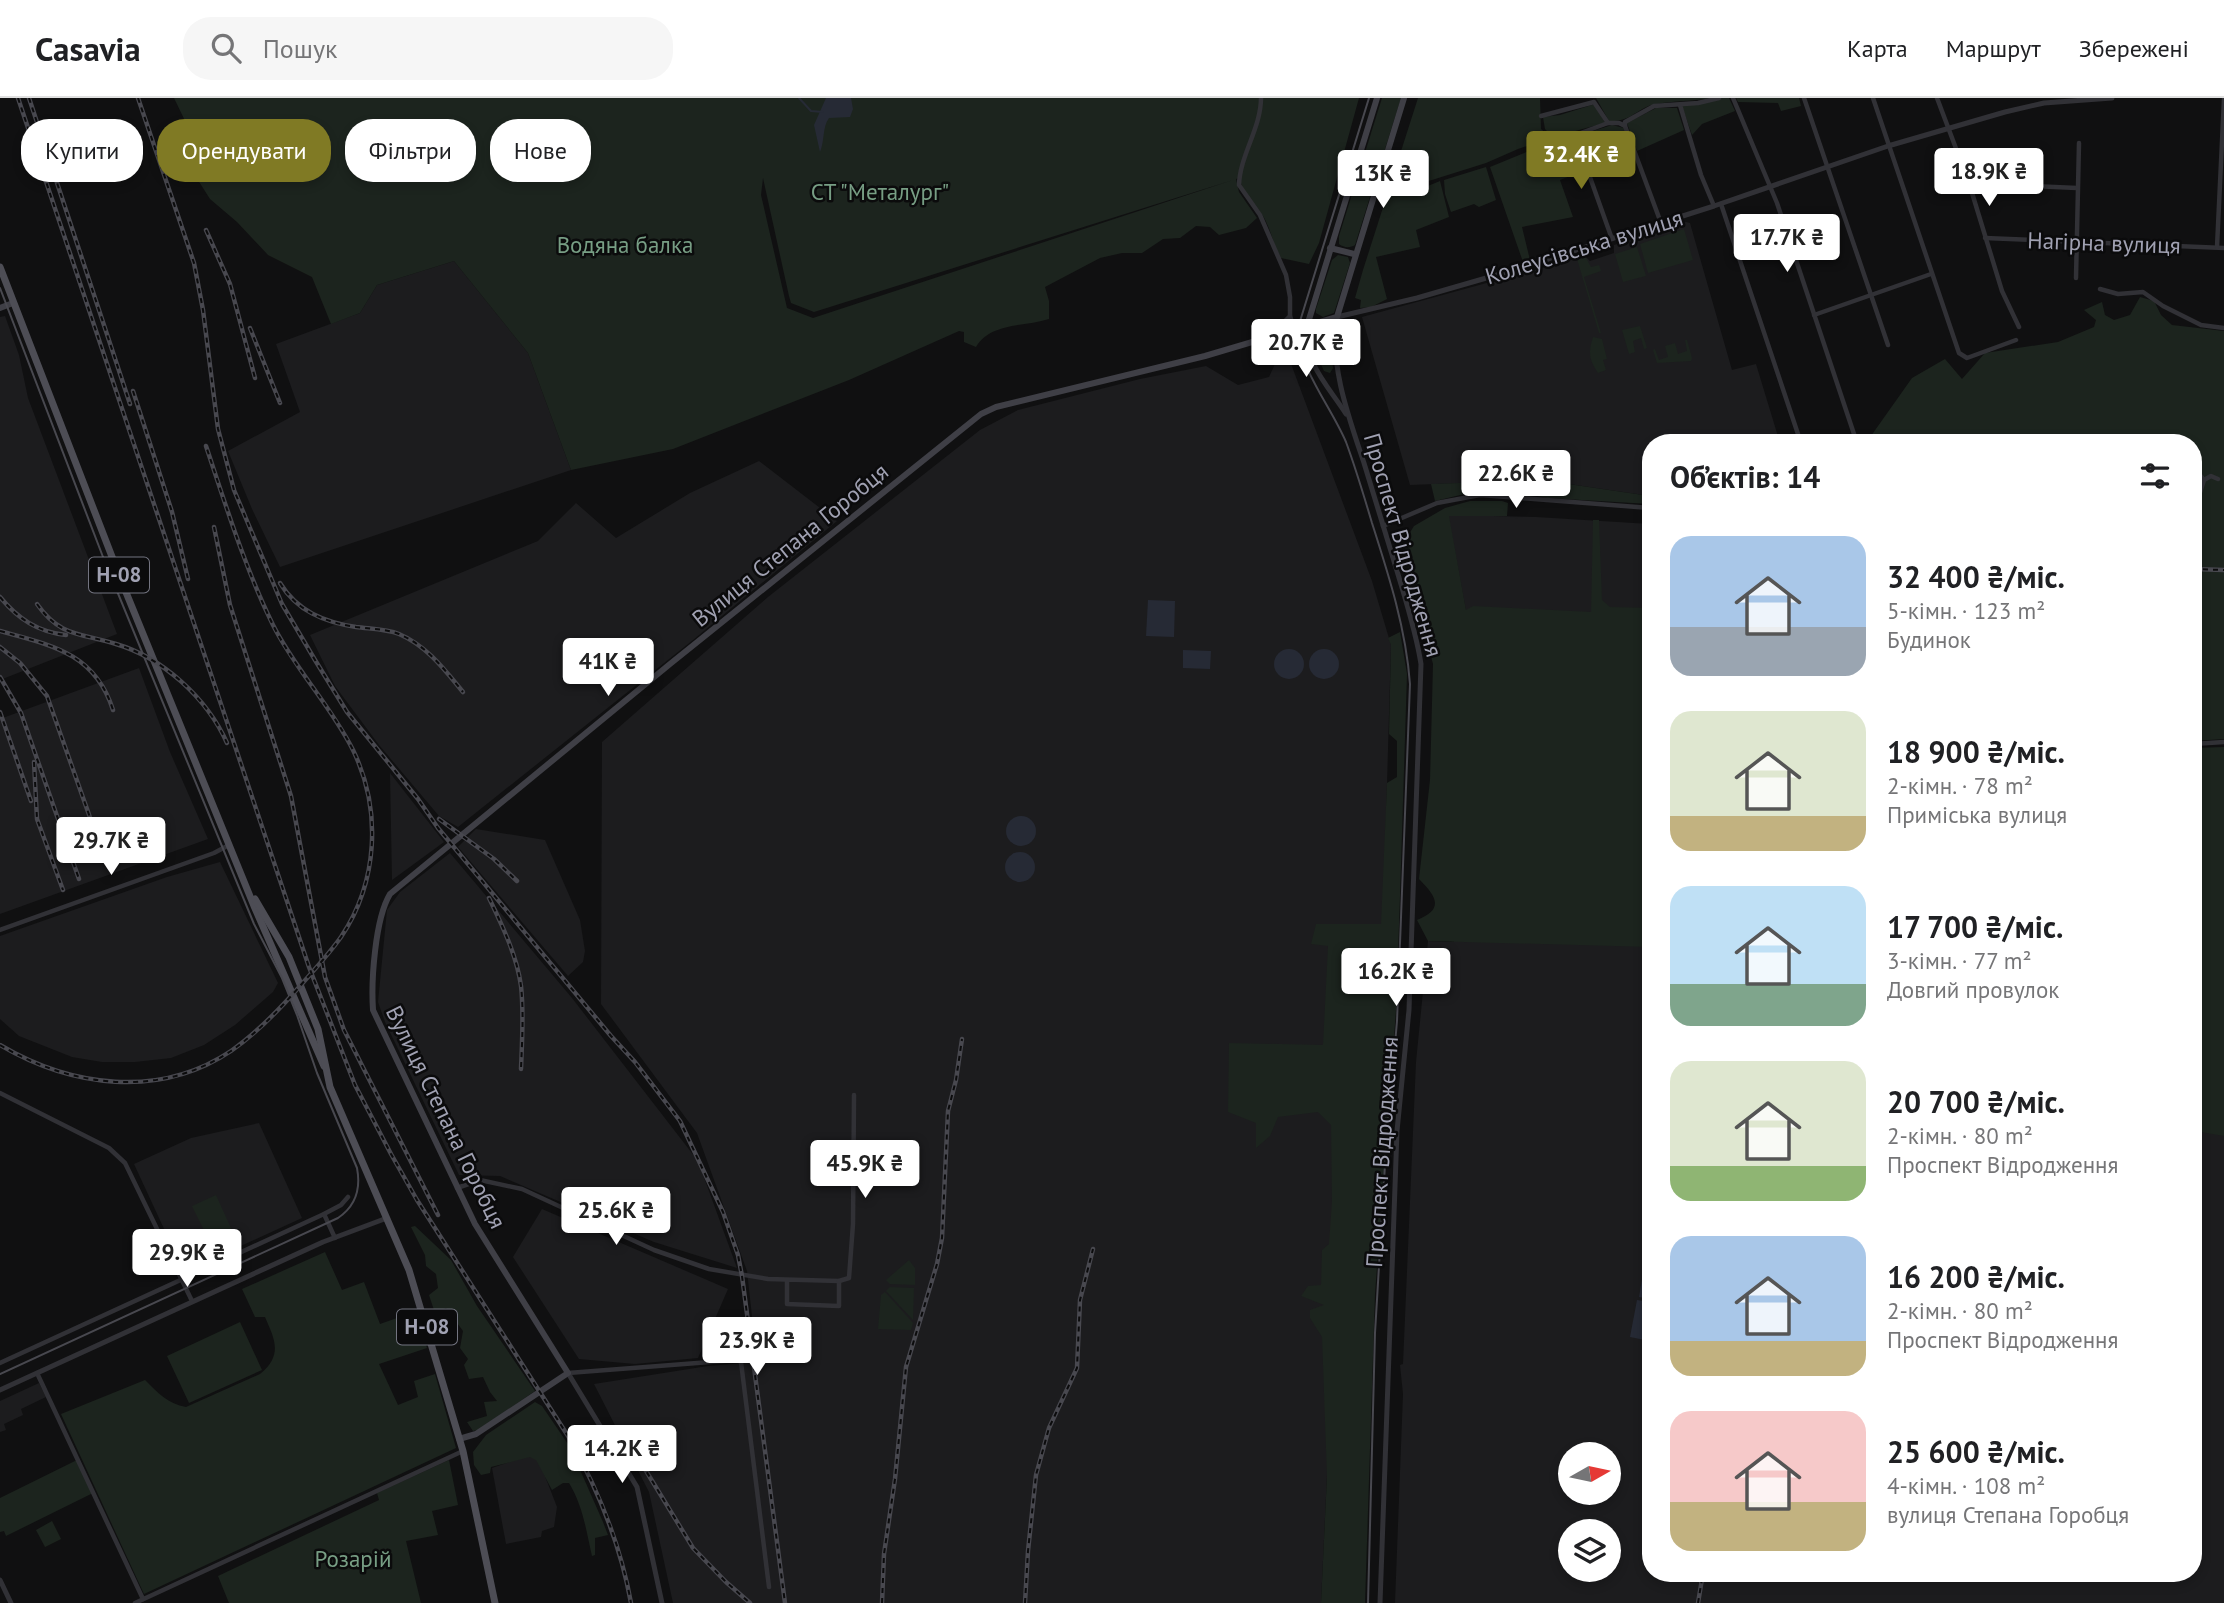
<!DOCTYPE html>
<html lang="uk">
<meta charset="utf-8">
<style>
body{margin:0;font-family:"PT Sans",sans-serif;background:#f6f6f6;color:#202124;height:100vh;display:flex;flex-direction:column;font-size:26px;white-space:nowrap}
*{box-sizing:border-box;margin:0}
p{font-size:23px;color:#757577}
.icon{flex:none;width:38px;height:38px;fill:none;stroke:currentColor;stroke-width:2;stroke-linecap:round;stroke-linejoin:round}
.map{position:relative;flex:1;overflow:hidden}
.drawer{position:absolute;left:1642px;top:336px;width:560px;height:1148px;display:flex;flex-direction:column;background:#fff;border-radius:28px;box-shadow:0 4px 10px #0003}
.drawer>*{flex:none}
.hud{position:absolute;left:21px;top:21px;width:665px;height:63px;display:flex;gap:14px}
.needle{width:46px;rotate:81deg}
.fabs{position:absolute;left:1558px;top:1344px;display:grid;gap:14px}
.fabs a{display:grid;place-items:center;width:63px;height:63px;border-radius:50%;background:#fff;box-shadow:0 4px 10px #0003;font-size:35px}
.price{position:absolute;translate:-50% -60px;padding:0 16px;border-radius:7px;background:#fff;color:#222;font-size:23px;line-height:46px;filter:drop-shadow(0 2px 4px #0008)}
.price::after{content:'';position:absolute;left:50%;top:42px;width:21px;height:16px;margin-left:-10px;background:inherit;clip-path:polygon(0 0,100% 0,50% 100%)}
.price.on{background:#807a24;color:#fff}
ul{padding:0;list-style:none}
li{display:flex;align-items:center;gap:21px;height:175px;padding:0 28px}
li span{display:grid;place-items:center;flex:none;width:196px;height:140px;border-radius:21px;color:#555}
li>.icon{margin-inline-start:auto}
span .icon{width:84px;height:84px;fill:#fffc;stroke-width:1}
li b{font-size:30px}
h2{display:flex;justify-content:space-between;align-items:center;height:84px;padding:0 28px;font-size:30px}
.tag{padding:0 24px;border-radius:28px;background:#fff;box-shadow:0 4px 10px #0003;font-size:24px;line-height:63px}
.tag.on{background:#807a24;color:#fff}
header{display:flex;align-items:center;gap:42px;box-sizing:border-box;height:98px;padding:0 35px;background:#fff;border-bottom:2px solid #e0e0e0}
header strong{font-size:33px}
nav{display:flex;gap:38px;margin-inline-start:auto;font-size:24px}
.search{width:490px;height:63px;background:#f6f6f6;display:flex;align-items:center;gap:18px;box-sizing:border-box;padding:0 24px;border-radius:28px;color:#757577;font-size:26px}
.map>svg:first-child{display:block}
</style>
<header>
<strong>Casavia</strong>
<div class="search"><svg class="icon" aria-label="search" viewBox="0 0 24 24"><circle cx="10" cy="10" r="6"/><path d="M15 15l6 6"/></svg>Пошук</div>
<nav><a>Карта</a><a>Маршрут</a><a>Збережені</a></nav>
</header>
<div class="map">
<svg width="2224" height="1505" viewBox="0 0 2224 1505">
<rect width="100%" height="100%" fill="#101011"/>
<g fill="#1c1c1e" fill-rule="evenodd">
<polygon points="1686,124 1690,125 1732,272 1756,266 1780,345 1650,345 1650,398 1541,382 1410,387 1362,219 1585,158 1590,163 1614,155 1614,147"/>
<polygon points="454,163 528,255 571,372 280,469 252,411 228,353 300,314 276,246 360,215 377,187"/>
<polygon points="5,218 19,257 28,300 117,536 0,582 0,219"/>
<polygon points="1284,247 1372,483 1391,547 1383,826 1327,1378 1321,1505 673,1505 649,1394 594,1286 708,1268 757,1264 747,1173 697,1035 601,906 602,644 768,499 980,332 1018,312 1140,281 1206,268 1238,287 1269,279"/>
<polygon points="759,363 837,423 693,542 458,729 439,718 379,647 335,588 310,537 538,443 576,405 616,440 690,395"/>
<path d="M 1448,417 L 1536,419 L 1650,426 L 1650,1475 L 2193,1475 L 2193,719 L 2224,750 L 2224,1505 L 1395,1505 L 1403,1296 L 1400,1267 L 1403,1266 L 1416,964 L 1428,843 L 1454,844 L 1466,513 ZM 1570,1356 L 1608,1356 L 1608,1395 L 1570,1395 ZM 1570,1433 L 1608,1433 L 1608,1472 L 1570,1472 Z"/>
<polygon points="139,570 170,654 208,741 0,816 0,621"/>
<polygon points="390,675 444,744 392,782"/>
<polygon points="476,731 545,742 580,822 585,853 583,864 568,878 458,749"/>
<polygon points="450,755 572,900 698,1063 737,1170 654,1144 500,1078 459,1077 385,924 378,904 387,812 400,794"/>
<polygon points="220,764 278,885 273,894 235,927 204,947 171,960 135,964 102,964 72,959 19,938 0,921 0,838 167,779"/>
<polygon points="259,1025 302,1120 184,1174 134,1066 191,1040"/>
<polygon points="542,1111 728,1191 698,1260 635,1266 579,1261 513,1159"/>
<polygon points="39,1285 46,1299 21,1311 23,1317 4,1326 6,1332 0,1334 0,1303"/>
<polygon points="536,1355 557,1409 554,1429 542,1433 541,1439 506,1446 492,1370"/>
</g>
<g fill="#1c241e" fill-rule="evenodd">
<path d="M 174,0 L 1359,0 L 1319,145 L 1309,166 L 1281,160 C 1273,147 1271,131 1263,118 C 1254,105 1244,96 1239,80 L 1236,81 L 1239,94 L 1257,120 L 1246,130 L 1219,137 L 1210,129 L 1196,128 L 1180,140 L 1163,141 L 1142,155 L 1122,155 L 1100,160 L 1045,189 L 1049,203 L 1049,221 C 1025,229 991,224 976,249 L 964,244 L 964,234 L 959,233 L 849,282 L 673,351 L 571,372 L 528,255 L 454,163 L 377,187 L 360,215 L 331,226 L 312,179 L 268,157 L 237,124 L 210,101 L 196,79 L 188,29 ZM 763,80 L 789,198 L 791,205 L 814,214 L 1233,82 L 813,220 L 787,210 L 761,97 Z"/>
<path d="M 1382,0 L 1401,0 L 1355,147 C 1350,150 1344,150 1339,146 L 1339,138 Z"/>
<polygon points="1418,0 1540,0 1541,31 1551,40 1518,51 1486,65 1416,87 1423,90 1440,83 1449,119 1416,132 1420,149 1376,159 1387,201 1371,209 1360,210 1361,202 1355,200 1363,172"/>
<path d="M 1596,0 L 1713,0 C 1694,3 1673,3 1656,6 C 1637,9 1633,24 1609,23 Z"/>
<polygon points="1721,0 1729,0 1735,13 1702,26 1692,37 1682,8"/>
<polygon points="1736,0 1799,0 1801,8 1781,13 1778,5 1738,4"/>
<polygon points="1595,6 1605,25 1553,39 1545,31 1543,19 1560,17"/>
<polygon points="1656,10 1677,10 1684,32 1637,53 1627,25"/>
<polygon points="1612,27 1624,30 1632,55 1590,71 1580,37"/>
<polygon points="1577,39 1585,72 1560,82 1573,119 1522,129 1530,162 1523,164 1490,69 1553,43"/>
<polygon points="1486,69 1496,102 1479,109 1474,106 1451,114 1445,96 1444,82"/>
<polygon points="1684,131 1693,162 1648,175 1640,146"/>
<polygon points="1637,149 1646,178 1623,184 1615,156"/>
<polygon points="1338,157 1348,159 1350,165 1334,215 1323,219 1316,215 1316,211 1332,162"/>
<polygon points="1585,158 1591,169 1599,167 1601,173 1584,179 1601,235 1599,235 1577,161"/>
<polygon points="2140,199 2154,203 2161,217 2172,227 2224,233 2224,641 2193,643 2193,345 1866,345 1912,280 1945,261 1962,281 1985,255 2058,244 2094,229 2096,222 2084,212 2102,204 2105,217 2114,222 2130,217"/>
<polygon points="1319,228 1327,228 1328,230 1333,270 1330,275 1324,273 1314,251 1313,233"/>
<polygon points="1640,228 1647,250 1644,251 1641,240 1633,243 1635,254 1629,256 1622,232"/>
<path d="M 1593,239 L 1602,241 L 1607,261 L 1603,262 L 1606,272 L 1598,275 C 1589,262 1588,254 1593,239 Z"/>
<polygon points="1685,242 1687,242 1692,260 1691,263 1657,265 1653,252 1655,251 1659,262 1668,259 1665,248 1675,245 1678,256 1687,253"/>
<polygon points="1541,382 1650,398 1650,406 1547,400 1528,396 1522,390 1509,395 1473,394 1435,403 1431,386"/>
<path d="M 1470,403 L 1502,403 L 1508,405 L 1507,418 L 1449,418 L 1466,512 L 1473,508 L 1591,514 L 1593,422 L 1599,422 L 1602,502 L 1610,509 L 1650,510 L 1650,849 L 1428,843 L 1417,822 C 1445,811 1436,798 1419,781 L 1430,682 L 1433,566 L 1402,447 L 1414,428 L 1445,410 Z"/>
<polygon points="1400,534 1407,576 1400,798 1396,912 1375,1196 1365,1505 1321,1505 1327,1378 1322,1239 1310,1220 1310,1212 1324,1207 1301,1198 1308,1188 1321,1187 1322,1152 1329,1146 1332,1104 1331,1027 1318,1014 1278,1019 1270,1038 1256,1050 1256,1025 1228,1014 1229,945 1323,947 1328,848 1311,846 1316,826 1381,826 1387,685 1397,679 1397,643 1389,636 1391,547 1388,540"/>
<polygon points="2224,649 2224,1038 2195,1033 2193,1044 2193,650"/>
<polygon points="216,1097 240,1150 218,1160 192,1108"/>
<polygon points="415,1128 451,1162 477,1208 535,1293 478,1332 473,1333 467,1324 487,1318 484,1304 497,1303 490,1294 483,1279 469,1281 464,1267 468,1261 460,1250 463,1233 446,1210 435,1215 429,1197 438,1190 436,1176 426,1168 425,1157 411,1129"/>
<path d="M 325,1154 L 342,1192 L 364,1184 L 380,1226 L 414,1214 L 427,1250 L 379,1266 L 398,1307 L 418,1299 L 414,1283 L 435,1276 L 456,1350 L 144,1496 L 61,1316 L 145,1282 C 158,1295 168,1306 186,1309 L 260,1276 C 283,1257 275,1242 265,1219 L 255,1219 L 242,1191 Z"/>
<polygon points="909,1162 915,1170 915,1187 890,1186 886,1182"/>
<polygon points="890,1189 914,1190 913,1222 886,1193"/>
<polygon points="885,1194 913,1225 911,1232 878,1231 881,1197"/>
<polygon points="240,1224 262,1272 189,1305 167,1258"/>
<path d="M 535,1304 L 542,1308 L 570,1349 L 603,1424 L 608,1437 L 595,1440 L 595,1457 L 592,1458 C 586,1432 583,1408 569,1385 L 563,1385 L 552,1392 L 536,1362 L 530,1359 L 491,1369 L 490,1375 L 481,1377 L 474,1367 L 473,1354 L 486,1337 Z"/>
<polygon points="77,1362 93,1395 6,1438 4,1433 0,1434 0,1400"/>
<polygon points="449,1362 458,1407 432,1413 438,1437 406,1443 421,1505 229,1505 218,1478 379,1402 377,1395"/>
<polygon points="52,1423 61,1441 45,1449 36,1432"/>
</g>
<g fill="#262a35">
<path d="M 826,0 L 851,0 L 853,11 L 850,19 L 829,20 C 822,30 825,42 820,54 L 814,27 Z"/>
<polygon points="1148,502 1175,503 1174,539 1146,538"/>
<circle cx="1324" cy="566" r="15"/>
<circle cx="1289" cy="566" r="15"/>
<polygon points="1183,552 1211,553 1210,571 1183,570"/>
<circle cx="1021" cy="733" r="15"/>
<circle cx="1020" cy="769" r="15"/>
<polygon points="1646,1158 1650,1158 1650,1201 1639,1199"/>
<polygon points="1637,1202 1650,1204 1650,1243 1630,1239"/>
</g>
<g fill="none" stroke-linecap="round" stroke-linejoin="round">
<polyline stroke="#262a35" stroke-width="2" points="799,0 811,13 823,14"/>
<g stroke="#313136" stroke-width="4.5">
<path d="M 1261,0 C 1261,30 1240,57 1239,87 L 1260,117 L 1286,177 L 1290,199 L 1290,218 L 1284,224 L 1285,235"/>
<polyline points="1733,0 1777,105 1857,345"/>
<polyline points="1804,0 1888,247"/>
<polyline points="1873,0 1959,255 1967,260 2016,242"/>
<polyline points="1937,0 1969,85 2002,193 2019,229"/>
<polyline points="1680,7 1701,77 1714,108"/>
<polyline points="1541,18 1594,4 1608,25"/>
<polyline points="1625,28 1661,125"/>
<polyline points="1578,36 1586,68 1612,141"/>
<polyline points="1553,41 1578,36 1608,25 1619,25 1625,28 1625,24 1654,8 1698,5 1719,0"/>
<polyline points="1969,85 2077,90"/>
<polyline points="1721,106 1801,345"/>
<polyline points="1985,140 2224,150"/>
<polyline points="2217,149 2224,1"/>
<polyline points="2076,180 2079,45"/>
<polyline points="2100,191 2118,196 2143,194 2163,208 2201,227 2224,230"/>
<polyline points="1814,217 1931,176"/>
<polyline points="1290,218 1295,233"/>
<polyline points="2183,340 2190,345"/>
<polyline points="2193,349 2199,376 2204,382"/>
<polyline points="2193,416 2204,382 2211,378 2218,381"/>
<polyline points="1383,428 1437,405 1480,397 1650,410"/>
<polyline points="2193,646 2224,644"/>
<polyline points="0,832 214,755 229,747"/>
<polyline points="0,995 109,1050 125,1065 192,1203"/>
<polyline points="457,1090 480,1082 522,1091 654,1152 709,1171 768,1181 839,1183 839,1208 787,1206 787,1182"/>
<polyline points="324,1116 335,1140"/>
<polyline points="839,1183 849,1180 853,1126 854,997"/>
<polyline points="0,1265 324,1116 341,1107 348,1099"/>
<polyline points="37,1275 143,1501"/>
<polyline points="568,1275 736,1262 741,1264 769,1489"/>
<polyline points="135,1505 463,1353"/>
</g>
<g stroke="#313136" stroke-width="5">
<path d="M 1307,228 C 1302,263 1329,289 1346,316"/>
<polyline points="568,1275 637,1389 662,1505"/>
<polyline points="0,1292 323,1144 387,1120"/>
<polyline points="0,1482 11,1505"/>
<path d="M 1380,1505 L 1397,1033 L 1409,912 L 1421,566 C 1416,534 1406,503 1397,473 C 1386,437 1375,401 1364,365 C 1349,320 1329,267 1337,219 L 1417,200 L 1514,172 L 1714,108 L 1888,48 L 2005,14 L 2044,5 L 2112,0"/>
</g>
<g stroke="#3f3f46" stroke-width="6">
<polyline points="1330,150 1354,156"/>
<polyline points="0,210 13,205"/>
<polyline points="1307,228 1377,0"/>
<path d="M 459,1341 L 476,1336 L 568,1275 L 475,1126 L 373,912 C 371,883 375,821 390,796 L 670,566 L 981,316 L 996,309 L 1205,258 L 1337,219 L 1404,0"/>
</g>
<g stroke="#4d4d55" stroke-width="7">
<polyline points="0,169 121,482 254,808 324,968"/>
<polyline points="255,801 289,859 318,931 330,989 409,1172 463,1353 495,1505"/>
</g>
<g stroke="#48484f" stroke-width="2">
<path d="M 0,190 L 103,459 L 254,826 L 282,880 L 297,917 L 317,975 L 357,1070 C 361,1091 356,1108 338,1120 L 0,1276"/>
<path d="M 1368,1505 L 1375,1235 L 1386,1050 L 1397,923 L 1410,586 C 1406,531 1389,478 1372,425 C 1364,398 1356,371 1346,344 C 1330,307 1301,274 1297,233 L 1369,0"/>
</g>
<defs>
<g id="rail">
<path d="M 18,0 L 309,869 L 355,987 L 391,1056 L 417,1102 L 568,1338 C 598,1391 620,1444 631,1505"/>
<polyline points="29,0 130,306"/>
<polyline points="138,0 194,165 203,212 218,331 234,392 247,423 282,506 315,562 347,614 418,701 438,730 611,938 635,964 680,1023 723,1114 738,1157 742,1178 785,1505"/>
<polyline points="206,132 230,186 255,280"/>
<polyline points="250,230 280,305"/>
<polyline points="133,293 172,414 188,481"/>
<polyline points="214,429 230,507 291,698 325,879 344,932 438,1117"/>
<polyline points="2193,471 2224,472"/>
<path d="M 280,485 C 297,513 324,524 356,529 C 371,531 386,531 399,536 C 427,548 444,571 463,594"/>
<path d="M 0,499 C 18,521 38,534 66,537"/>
<path d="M 37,506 C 60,539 81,535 116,546 C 163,560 207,600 227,645"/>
<path d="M 0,533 C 51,547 95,555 113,612"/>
<polyline points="0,549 20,565 47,598 104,759"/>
<polyline points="0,579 21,615 79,781"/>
<polyline points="0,614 31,703"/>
<polyline points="34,664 37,721 63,792"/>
<polyline points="439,721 494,761 517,783"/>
<path d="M 489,800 C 502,827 517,858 521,888 C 524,915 522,944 521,971"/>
<path d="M 0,947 C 71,989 159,1001 231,953 C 257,935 279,912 300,888 C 314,872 329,856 341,839 C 378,784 382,712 353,652 C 331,608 295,571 273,527 C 245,470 226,408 206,348"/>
<polyline points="626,1340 693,1450 726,1484 750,1505"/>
<polyline points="882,1505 884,1456 895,1381 906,1269 937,1166 942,1140 948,1013 956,982 962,941"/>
<polyline points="1025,1505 1028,1453 1036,1377 1049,1330 1077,1270 1080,1202 1093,1151"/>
<polyline points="1698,1505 1703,1475"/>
</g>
</defs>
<use href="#rail" stroke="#48484f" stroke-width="4.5"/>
<use href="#rail" stroke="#0b0b0c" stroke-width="2" stroke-dasharray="5" stroke-linecap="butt"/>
</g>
<g text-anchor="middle" stroke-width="5" stroke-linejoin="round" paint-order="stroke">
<g fill="#0b0b0c" stroke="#737480" stroke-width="2">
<rect x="89" y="459.5" width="60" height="35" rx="5"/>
<rect x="397" y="1211.5" width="60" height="35" rx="5"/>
</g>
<g font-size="21" font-weight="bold" fill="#a0a1b2">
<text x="119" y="484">Н-08</text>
<text x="427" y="1236">Н-08</text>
</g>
<g font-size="23" fill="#779e84" stroke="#0b0b0c">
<text x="880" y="102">СТ "Металург"</text>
<text x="625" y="155">Водяна балка</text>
<text x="353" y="1469">Розарій</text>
</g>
<g font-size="23" fill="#a0a1b2" stroke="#0b0b0c">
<text transform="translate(2104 145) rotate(2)" y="8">Нагірна вулиця</text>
<text transform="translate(1584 149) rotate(-17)" y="8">Колеусівська вулиця</text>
<text transform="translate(790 447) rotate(-39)" y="8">Вулиця Степана Горобця</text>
<text transform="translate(1403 447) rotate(74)" y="8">Проспект Відродження</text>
<text transform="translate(446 1019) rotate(64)" y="8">Вулиця Степана Горобця</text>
<text transform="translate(1382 1054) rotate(-86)" y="8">Проспект Відродження</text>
</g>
</g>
</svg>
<div class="fabs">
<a><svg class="needle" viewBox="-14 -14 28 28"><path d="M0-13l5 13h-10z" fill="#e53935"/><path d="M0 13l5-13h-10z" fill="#757577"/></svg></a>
<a><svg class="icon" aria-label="layers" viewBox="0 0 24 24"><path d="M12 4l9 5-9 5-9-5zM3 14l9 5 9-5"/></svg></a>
</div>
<b class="price on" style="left:1581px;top:93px">32.4K ₴</b>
<b class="price" style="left:1989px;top:110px">18.9K ₴</b>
<b class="price" style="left:1383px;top:112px">13K ₴</b>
<b class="price" style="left:1787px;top:176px">17.7K ₴</b>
<b class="price" style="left:1306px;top:281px">20.7K ₴</b>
<b class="price" style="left:1516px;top:412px">22.6K ₴</b>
<b class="price" style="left:608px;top:600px">41K ₴</b>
<b class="price" style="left:111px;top:779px">29.7K ₴</b>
<b class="price" style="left:1396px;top:910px">16.2K ₴</b>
<b class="price" style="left:865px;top:1102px">45.9K ₴</b>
<b class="price" style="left:616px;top:1149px">25.6K ₴</b>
<b class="price" style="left:187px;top:1191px">29.9K ₴</b>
<b class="price" style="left:757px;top:1279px">23.9K ₴</b>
<b class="price" style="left:622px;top:1387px">14.2K ₴</b>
<div class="hud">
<a class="tag">Купити</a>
<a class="tag on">Орендувати</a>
<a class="tag">Фільтри</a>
<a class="tag">Нове</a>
</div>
<section class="drawer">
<h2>Об’єктів: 14<svg class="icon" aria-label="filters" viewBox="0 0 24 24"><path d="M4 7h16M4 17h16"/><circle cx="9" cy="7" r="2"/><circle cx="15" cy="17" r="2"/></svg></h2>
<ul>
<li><span style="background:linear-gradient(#a9c7e8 65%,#9aa5b1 0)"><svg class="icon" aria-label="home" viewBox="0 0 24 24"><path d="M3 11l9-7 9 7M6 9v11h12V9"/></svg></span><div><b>32 400 ₴/міс.</b><p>5-кімн. · 123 m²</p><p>Будинок</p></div></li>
<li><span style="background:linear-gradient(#dfe7d0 75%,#c2b280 0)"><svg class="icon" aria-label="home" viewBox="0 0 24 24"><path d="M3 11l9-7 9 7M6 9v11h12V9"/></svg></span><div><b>18 900 ₴/міс.</b><p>2-кімн. · 78 m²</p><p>Приміська вулиця</p></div></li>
<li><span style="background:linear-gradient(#bfe0f5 70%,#7fa58c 0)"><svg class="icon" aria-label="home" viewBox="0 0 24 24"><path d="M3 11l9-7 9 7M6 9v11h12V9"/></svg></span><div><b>17 700 ₴/міс.</b><p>3-кімн. · 77 m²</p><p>Довгий провулок</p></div></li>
<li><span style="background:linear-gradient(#dfe7d0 75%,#8fb573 0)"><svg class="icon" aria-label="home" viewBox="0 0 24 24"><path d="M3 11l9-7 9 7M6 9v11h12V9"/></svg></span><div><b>20 700 ₴/міс.</b><p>2-кімн. · 80 m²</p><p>Проспект Відродження</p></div></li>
<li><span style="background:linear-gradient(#a9c7e8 75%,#c2b280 0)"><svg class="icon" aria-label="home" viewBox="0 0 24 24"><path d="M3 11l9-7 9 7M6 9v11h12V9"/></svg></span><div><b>16 200 ₴/міс.</b><p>2-кімн. · 80 m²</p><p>Проспект Відродження</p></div></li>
<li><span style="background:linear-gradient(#f6c9c9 65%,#c2b280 0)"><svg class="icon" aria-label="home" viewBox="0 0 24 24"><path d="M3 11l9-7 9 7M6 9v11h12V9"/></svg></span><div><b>25 600 ₴/міс.</b><p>4-кімн. · 108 m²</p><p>вулиця Степана Горобця</p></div></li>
</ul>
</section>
</div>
